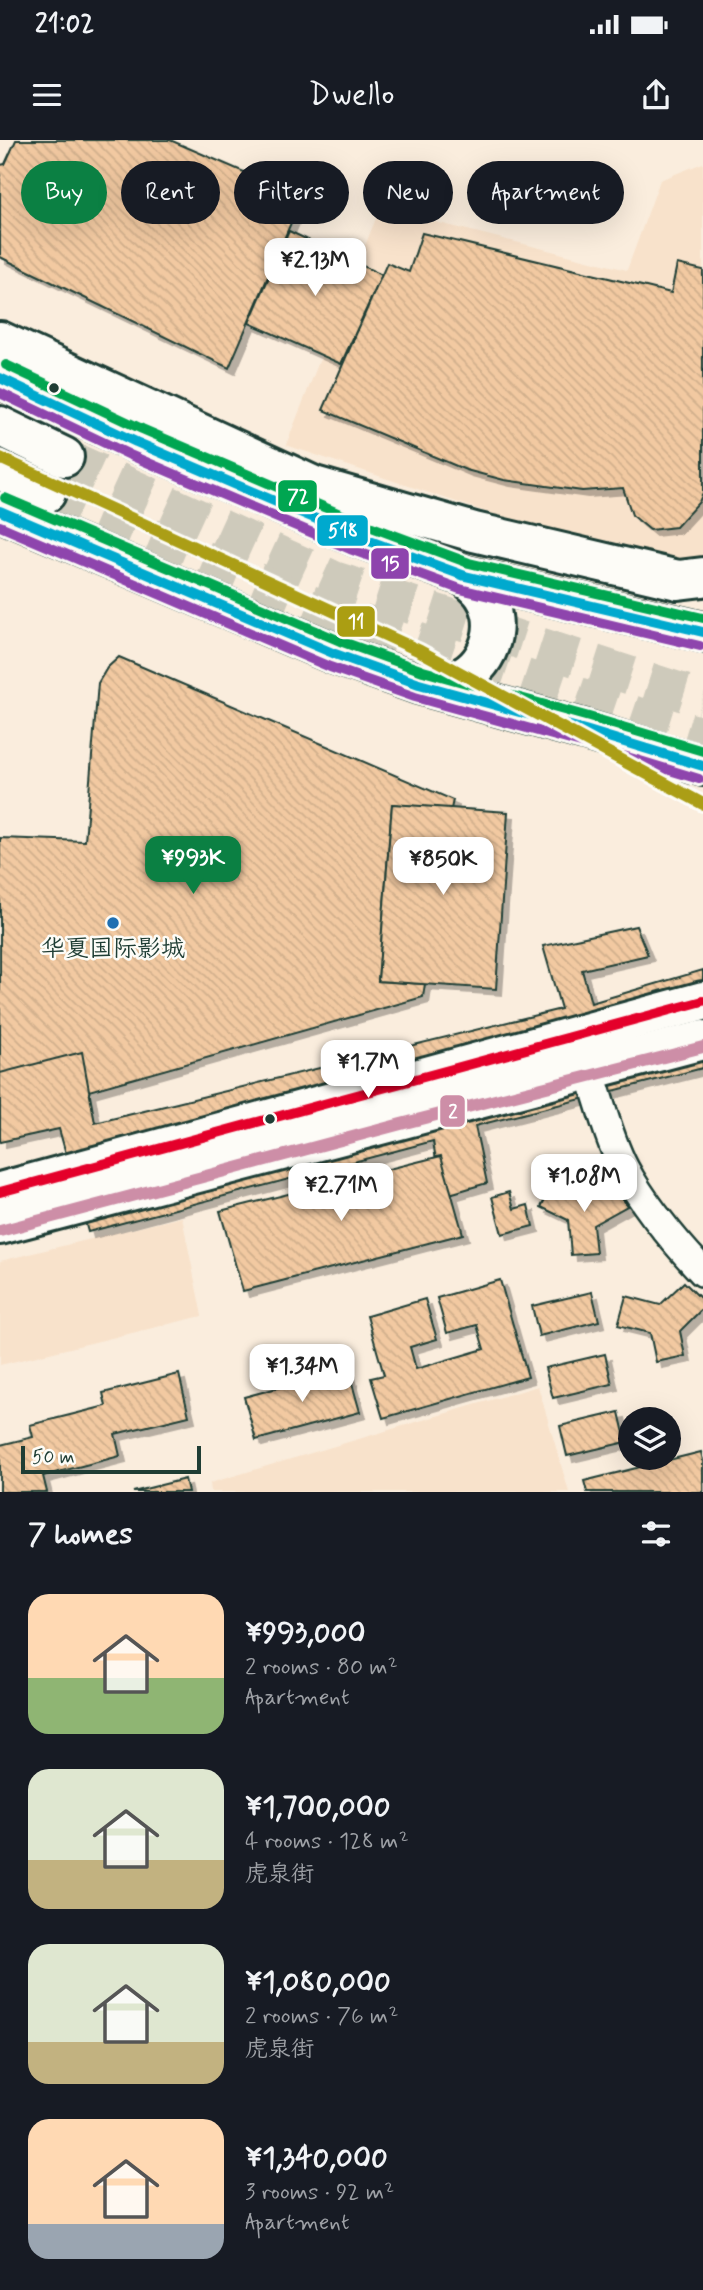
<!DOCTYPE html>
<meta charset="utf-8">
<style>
body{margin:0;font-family:Mynerve,"LXGW WenKai TC",sans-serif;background:#242831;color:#f1f3f6;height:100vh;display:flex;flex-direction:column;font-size:26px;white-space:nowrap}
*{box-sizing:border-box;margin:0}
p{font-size:23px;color:#9ea1a6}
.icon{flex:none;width:38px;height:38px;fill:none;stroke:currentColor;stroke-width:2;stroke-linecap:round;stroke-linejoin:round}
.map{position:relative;height:1352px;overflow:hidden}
.drawer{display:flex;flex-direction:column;background:#171b24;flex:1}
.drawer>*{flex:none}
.banner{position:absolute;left:21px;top:21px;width:662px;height:63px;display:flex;gap:14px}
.fabs{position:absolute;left:618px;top:1267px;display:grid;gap:14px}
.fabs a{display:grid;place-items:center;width:63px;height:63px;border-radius:50%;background:#171b24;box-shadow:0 7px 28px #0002;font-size:35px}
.scale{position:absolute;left:21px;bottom:18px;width:180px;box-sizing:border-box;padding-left:7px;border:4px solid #1f3d34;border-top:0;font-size:19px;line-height:24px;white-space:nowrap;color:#1f3d34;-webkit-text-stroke:5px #fdfcf7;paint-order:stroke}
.price{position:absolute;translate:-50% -60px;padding:0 16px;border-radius:14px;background:#fff;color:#222;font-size:23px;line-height:46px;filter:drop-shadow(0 2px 4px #0008)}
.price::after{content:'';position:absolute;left:50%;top:42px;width:21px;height:16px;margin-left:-10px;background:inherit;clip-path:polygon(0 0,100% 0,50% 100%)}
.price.current{background:#0b8043;color:#fff}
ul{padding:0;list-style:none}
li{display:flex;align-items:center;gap:21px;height:175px;padding:0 28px}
li span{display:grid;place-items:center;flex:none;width:196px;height:140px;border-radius:21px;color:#555}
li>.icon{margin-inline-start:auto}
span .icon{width:84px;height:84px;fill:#fffc;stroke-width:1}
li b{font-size:30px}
h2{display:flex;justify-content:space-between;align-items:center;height:84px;padding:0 28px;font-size:30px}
.pill{padding:0 24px;border-radius:32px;background:#171b24;box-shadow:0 7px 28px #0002;font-size:24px;line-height:63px}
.pill.current{background:#0b8043;color:#fff}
.status{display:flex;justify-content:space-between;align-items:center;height:49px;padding:0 35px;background:#171b24;direction:ltr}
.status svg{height:19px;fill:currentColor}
header{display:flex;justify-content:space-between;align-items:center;height:91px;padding:0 28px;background:#171b24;font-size:32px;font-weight:600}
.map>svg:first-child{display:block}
</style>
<div class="status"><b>21:02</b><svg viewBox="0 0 49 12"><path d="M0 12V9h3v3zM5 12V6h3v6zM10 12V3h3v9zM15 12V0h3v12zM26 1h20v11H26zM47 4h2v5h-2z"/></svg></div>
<header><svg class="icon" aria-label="menu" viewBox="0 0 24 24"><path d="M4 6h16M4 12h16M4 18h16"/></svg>Dwello<svg class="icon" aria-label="share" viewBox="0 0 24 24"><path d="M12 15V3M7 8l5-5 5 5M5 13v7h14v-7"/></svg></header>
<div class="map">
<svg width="703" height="1352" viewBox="0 0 703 1352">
<defs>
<pattern id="building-back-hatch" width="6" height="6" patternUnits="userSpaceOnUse" patternTransform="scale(1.75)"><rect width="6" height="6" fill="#f2c9a1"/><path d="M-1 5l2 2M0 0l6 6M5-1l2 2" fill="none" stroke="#cfae8b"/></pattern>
<filter id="shadow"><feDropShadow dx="6" dy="6" stdDeviation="0" flood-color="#0004"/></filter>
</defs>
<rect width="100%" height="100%" fill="#faeddd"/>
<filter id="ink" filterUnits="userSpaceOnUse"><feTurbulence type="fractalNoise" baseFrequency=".0143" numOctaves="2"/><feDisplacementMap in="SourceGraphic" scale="14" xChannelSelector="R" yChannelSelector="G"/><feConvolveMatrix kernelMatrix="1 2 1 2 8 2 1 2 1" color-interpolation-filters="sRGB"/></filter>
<g filter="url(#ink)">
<g fill="#f8e2cb">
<polygon points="703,23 703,426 681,437 286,305 380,68 627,130 660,40"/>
<polygon points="182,1077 202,1176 0,1225 0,1121"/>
<polygon points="538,1246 569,1352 211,1352 210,1343"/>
</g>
<g fill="url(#building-back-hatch)" stroke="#1f3d34" stroke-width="2" filter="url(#shadow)">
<polygon points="16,0 170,0 302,57 229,228 0,117 0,25 5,24"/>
<polygon points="289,91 382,135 341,224 249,183"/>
<polygon points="422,93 671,153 677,124 703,130 703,353 699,362 676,387 650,390 632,375 623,348 582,351 504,340 466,330 323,270 387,123 409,132"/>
<polygon points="119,517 453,660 451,669 392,664 378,841 425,844 423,857 0,976 0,698 85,701 98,543 107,528"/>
<polygon points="392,664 508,672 496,849 378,841"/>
<polygon points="636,786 648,815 582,830 591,863 703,830 703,928 475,986 487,1043 354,1082 346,1051 437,1027 433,1001 88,1092 59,989 0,1002 0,933 82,912 95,983 561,869 543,806"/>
<polygon points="441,1016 463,1094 243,1151 220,1071"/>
<polygon points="613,1042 627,1066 593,1085 596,1113 571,1115 568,1080 541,1067 553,1044 583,1059"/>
<polygon points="509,1052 514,1069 528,1065 533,1086 502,1094 492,1057"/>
<polygon points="500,1140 528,1237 383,1278 371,1238 384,1235 367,1176 425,1159 437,1199 410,1207 416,1229 484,1209 477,1185 447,1193 437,1158"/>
<polygon points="684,1142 703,1161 703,1168 680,1191 685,1216 656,1222 650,1193 618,1185 626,1156 660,1165"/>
<polygon points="592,1152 599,1181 539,1196 532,1166"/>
<polygon points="605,1214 612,1244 553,1258 545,1228"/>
<polygon points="348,1229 360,1272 256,1300 244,1257"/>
<polygon points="179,1234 189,1276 115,1294 120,1316 43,1336 47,1352 0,1352 0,1305 33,1297 30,1285 106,1266 103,1253"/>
<polygon points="619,1272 626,1302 567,1316 560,1286"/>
<polygon points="701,1312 703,1321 703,1352 587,1352 584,1341"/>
<polygon points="185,1339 188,1352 133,1352"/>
</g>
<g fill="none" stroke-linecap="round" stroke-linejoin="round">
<g stroke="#cecabb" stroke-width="38" stroke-dasharray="38 19" stroke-linecap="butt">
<polyline points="64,317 334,440 703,559"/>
<polyline points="46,353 322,469 640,577 703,596"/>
</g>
<defs>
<path id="street" d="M 589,930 C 600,962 608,997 624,1028 C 644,1066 674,1101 703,1132"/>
<g id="secondary">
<polyline points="0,1052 703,861"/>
<polyline points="0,1085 703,900"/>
</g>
<polyline id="primary" points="0,201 314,346 474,392 678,440 703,437"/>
<g id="highway">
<polyline points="0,238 136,302 356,396 465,436 703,492"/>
<polyline points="0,286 64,317"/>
<polyline points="0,330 46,353"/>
<polyline points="0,371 335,514 419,544 585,590 703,626"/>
<path d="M 421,544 C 432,544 443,545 454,541 C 488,529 504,486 484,455 C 479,447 472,442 465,436"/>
</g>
</defs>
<use href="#street" stroke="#1f3d34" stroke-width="33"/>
<use href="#secondary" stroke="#1f3d34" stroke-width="44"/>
<use href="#primary" stroke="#1f3d34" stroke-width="44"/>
<use href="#highway" stroke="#1f3d34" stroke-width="44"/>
<use href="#street" stroke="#fdfcf7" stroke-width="28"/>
<use href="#secondary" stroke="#fdfcf7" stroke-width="38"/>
<use href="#primary" stroke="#fdfcf7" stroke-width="38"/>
<use href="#highway" stroke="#fdfcf7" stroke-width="38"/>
<defs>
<g id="bus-1">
<polyline points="0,238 136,302 356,396 465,436 703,492"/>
<polyline points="0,371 335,514 419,544 585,590 703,626"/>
</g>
<g id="bus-2">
<polyline points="0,253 130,315 350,409 460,449 700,506"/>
<polyline points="0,386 330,527 415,557 581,603 699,639"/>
</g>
<g id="bus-3">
<polyline points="6,225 142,289 361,383 469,423 703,478"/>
<polyline points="5,358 340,501 423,531 589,577 703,611"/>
</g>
<polyline id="bus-4" points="0,1052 703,861"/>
</defs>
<use href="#bus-1" stroke="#fdfcf7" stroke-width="16"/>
<use href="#bus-2" stroke="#fdfcf7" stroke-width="16"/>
<use href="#bus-3" stroke="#fdfcf7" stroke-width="16"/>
<use href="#bus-4" stroke="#fdfcf7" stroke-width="16"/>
<use href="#bus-1" stroke="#00a9ce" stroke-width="10"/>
<use href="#bus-2" stroke="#8e44ad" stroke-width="10"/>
<use href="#bus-3" stroke="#00a651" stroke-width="10"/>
<use href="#bus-4" stroke="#e4002b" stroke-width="10"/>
<defs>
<polyline id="metro-1" points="0,318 420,511 703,664"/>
<polyline id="metro-2" points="0,1091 401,984 703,907"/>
</defs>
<use href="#metro-1" stroke="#fdfcf7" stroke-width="18"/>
<use href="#metro-2" stroke="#fdfcf7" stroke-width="18"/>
<use href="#metro-1" stroke="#ab9e12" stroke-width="12"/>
<use href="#metro-2" stroke="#cd8ea7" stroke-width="12"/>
</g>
</g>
<g fill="#1f3d34" stroke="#fdfcf7" stroke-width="2.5">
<circle cx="54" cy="248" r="6"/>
<circle cx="270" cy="979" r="6"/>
</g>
<circle fill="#1f6fb2" stroke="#fdfcf7" stroke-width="2.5" cx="113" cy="783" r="7"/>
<g text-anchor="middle" stroke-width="5" stroke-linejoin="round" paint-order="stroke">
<g font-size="24" fill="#1f3d34" stroke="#fdfcf7">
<text x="113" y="816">华夏国际影城</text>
</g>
</g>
<g stroke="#fdfcf7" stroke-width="2.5">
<rect x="277" y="339" width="41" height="34" rx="7" fill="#00a651"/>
<rect x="316" y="374" width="53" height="33" rx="7" fill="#00a9ce"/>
<rect x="370" y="407" width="40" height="33" rx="7" fill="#8e44ad"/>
<rect x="336" y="465" width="40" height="33" rx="7" fill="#ab9e12"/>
<rect x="439" y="954" width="27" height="34" rx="7" fill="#cd8ea7"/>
</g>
<g font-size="19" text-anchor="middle" font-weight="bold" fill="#fff">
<text x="298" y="363">72</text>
<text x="343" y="397">518</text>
<text x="390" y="430">15</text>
<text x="356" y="488">11</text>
<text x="453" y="978">2</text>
</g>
</svg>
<div class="fabs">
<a><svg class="icon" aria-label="layers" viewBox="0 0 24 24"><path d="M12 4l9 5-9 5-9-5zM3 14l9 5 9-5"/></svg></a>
</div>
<div class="scale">50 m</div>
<b class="price" style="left:315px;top:158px">¥2.13M</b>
<b class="price current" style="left:193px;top:756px">¥993K</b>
<b class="price" style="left:443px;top:757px">¥850K</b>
<b class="price" style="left:368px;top:960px">¥1.7M</b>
<b class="price" style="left:584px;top:1074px">¥1.08M</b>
<b class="price" style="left:341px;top:1083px">¥2.71M</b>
<b class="price" style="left:302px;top:1264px">¥1.34M</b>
<div class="banner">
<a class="pill current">Buy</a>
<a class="pill">Rent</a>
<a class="pill">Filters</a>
<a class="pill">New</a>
<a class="pill">Apartment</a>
</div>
</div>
<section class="drawer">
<h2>7 homes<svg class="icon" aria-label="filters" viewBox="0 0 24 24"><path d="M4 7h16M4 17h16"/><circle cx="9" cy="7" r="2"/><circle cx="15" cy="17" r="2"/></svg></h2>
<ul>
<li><span style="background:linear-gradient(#ffd9b3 60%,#8fb573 0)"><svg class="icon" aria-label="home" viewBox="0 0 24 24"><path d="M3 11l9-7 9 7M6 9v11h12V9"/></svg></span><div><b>¥993,000</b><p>2 rooms · 80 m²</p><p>Apartment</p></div></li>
<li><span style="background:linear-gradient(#dfe7d0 65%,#c2b280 0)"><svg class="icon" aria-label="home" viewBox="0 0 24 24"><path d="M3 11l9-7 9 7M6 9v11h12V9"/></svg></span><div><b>¥1,700,000</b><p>4 rooms · 128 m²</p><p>虎泉街</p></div></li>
<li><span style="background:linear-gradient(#dfe7d0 70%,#c2b280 0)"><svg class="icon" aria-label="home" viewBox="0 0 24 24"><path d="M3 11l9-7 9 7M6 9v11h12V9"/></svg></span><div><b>¥1,080,000</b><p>2 rooms · 76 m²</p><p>虎泉街</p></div></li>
<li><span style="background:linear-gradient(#ffd9b3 75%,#9aa5b1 0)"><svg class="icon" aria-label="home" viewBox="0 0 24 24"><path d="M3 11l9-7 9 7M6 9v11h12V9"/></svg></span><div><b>¥1,340,000</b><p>3 rooms · 92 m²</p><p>Apartment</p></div></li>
</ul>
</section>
